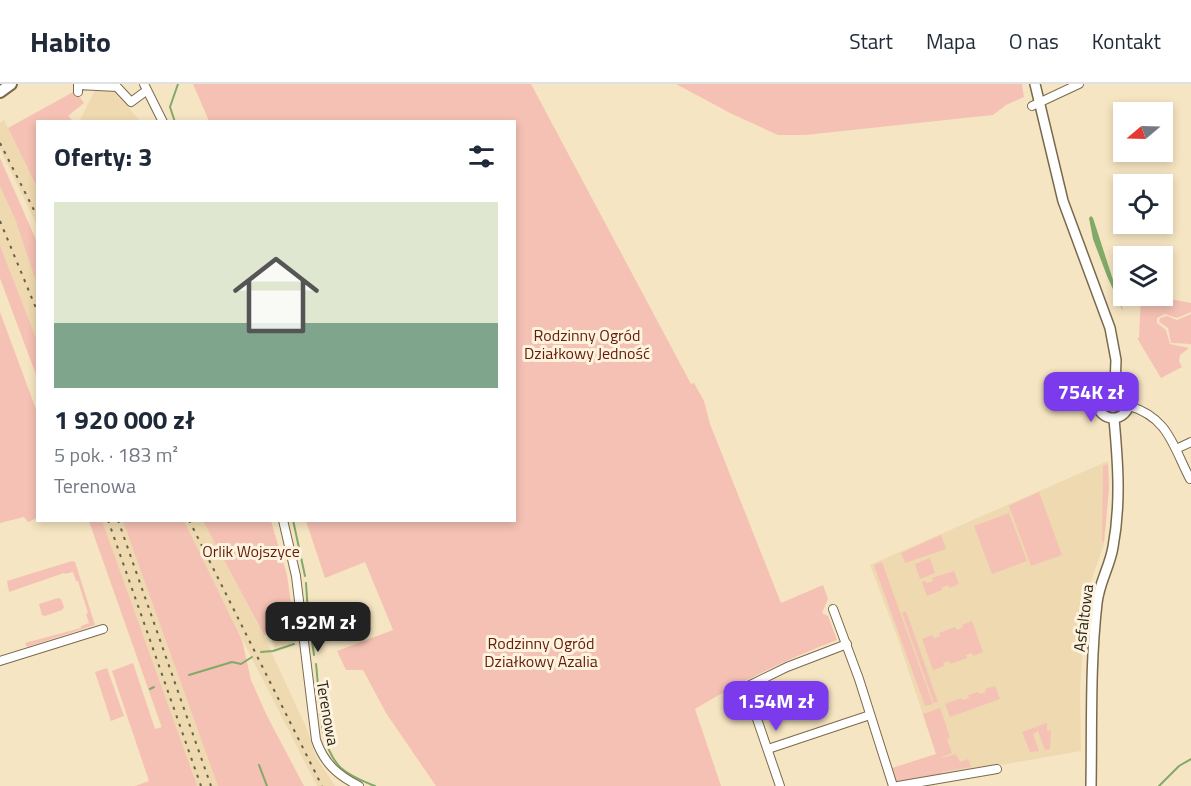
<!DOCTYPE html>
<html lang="pl">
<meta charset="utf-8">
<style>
body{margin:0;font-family:"Titillium Web",sans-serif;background:#f6f6f7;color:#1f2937;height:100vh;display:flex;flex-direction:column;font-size:22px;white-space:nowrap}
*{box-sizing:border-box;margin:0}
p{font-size:20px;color:#747a83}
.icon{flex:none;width:33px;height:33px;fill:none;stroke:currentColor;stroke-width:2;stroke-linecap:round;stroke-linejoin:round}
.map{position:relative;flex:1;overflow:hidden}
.details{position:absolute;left:36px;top:36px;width:480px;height:402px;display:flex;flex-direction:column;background:#fff;border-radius:0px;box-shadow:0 3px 9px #0003}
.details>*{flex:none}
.needle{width:39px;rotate:251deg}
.fabs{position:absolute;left:1113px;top:18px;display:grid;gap:12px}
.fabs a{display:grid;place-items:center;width:60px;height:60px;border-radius:0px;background:#fff;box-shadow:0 3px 9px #0003;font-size:30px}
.price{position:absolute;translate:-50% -51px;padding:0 14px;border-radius:12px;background:#7c3aed;color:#fff;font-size:20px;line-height:39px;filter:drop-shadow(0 2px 3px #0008)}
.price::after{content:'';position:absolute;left:50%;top:36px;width:18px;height:14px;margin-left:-9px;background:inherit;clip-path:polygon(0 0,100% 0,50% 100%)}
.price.active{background:#222;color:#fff}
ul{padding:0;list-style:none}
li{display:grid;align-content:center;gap:12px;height:318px;padding:0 18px}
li+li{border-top:2px solid #e0e1e3}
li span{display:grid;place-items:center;height:186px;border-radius:0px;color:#555}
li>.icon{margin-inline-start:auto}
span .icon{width:108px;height:108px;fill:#fffc;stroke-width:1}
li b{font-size:26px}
h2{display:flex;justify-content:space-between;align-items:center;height:72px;padding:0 18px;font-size:26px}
header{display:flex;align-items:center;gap:36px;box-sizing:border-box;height:84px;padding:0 30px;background:#fff;border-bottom:2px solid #e0e1e3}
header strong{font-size:28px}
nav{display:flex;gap:33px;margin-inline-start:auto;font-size:21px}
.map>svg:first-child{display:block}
</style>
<header>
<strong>Habito</strong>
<nav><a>Start</a><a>Mapa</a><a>O nas</a><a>Kontakt</a></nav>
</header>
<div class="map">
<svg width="1191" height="702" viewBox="0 0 1191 702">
<rect width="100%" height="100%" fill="#f6e5c2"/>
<g fill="#eed9b0">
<polygon points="96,4 113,6 140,37 79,38"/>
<polygon points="4,36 37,103 37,141 0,65 0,39"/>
<polygon points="0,90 37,173 37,293 0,194"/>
<polygon points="1108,377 1109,404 1104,460 1086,512 1080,606 1081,667 943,691 897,552 870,481"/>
<polygon points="89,437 128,437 227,702 182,702"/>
<polygon points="182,437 203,437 261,546 306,643 316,673 335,702 317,702"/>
<polygon points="294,541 296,558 275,564 269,550"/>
</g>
<g fill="#f5c1b4">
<path d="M 193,0 L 531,0 L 691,300 L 694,299 L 704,317 L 710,340 L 781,519 L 823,501 L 828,515 L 822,529 L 828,532 L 837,556 C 787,575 740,598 695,625 L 721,702 L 436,702 L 386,629 L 363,586 L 346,586 L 337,567 L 393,546 L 365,478 L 325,494 L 306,437 L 514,436 L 514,38 L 209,37 Z"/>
<polygon points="676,0 1022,0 1024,13 1006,21 993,31 805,51 778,51 730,29"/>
<polygon points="75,7 84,19 68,32 73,37 38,38 37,103 8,44"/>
<polygon points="0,74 37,158 37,200 16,137 0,102"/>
<polygon points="0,162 37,257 37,293 0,194"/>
<polygon points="1141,212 1154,212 1191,219 1191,228 1177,234 1165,230 1157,234 1157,239 1166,246 1170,260 1189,264 1180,271 1179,277 1182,283 1161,294 1137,254 1139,254"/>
<polygon points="0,228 37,328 37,434 28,438 24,433 0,439"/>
<polygon points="1191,230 1191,260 1171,259 1168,244 1159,238 1160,234 1167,232 1177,236"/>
<circle cx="1113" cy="318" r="10"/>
<polygon points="1108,380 1109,404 1104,458 1102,457 1103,382"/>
<polygon points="1039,408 1062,471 1031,482 1009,422"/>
<polygon points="1009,429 1027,477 992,490 974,442"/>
<polygon points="89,437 102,437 197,702 135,702 149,697 112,587 133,579 155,645 162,643"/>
<polygon points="123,437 184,437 242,556 251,596 267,632 304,702 218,702"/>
<polygon points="203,437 271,437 287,491 294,541 264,551"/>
<polygon points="941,451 946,465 905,479 901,469"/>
<polygon points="930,474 935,489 920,495 915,480"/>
<polygon points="72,477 75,478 95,541 27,563 25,559 81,544 81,542 89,539 86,530 88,529 78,497 76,497 73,488 65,490 64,489 9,508 7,497"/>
<polygon points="882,478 933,620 925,622 874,481"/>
<polygon points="954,487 959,500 949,504 948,501 941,504 942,506 927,512 922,498 925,497 927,499 933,497 932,494"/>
<polygon points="58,514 61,515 64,523 62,526 45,532 42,531 39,520"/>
<polygon points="906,527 938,618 934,619 902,529"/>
<polygon points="972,537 983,568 973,572 972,569 966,571 967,574 950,580 949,577 943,579 944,582 933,586 922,555 932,551 934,554 940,552 939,549 955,543 957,546 963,543 962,541"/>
<polygon points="107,584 124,632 111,637 95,588"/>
<polygon points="995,602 1000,615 950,633 945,620 961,614 962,616 969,614 968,611 978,608 980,610 986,608 985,605"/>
<polygon points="940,624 950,653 947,655 952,669 942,673 942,674 956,670 960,678 968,675 971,683 942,688 943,691 896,698 892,684 936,670 923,630"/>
<polygon points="1047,639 1047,647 1051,646 1050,665 1045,666 1038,647 1033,650 1039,667 1030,668 1022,648"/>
</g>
<polygon fill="#81a967" points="1091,132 1093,134 1123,227 1107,192 1093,155 1089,134"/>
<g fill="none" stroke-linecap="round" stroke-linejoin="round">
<g stroke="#81a967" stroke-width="2">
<polyline points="175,38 170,23 178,0"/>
<polyline points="293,436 305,492"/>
<polyline points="306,499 308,529 314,571"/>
<polyline points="261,568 273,567 294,560"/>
<path d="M 316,580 C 320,612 317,661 341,684 C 351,693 363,697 375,702"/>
<polyline points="189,591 232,578 241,580 252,573"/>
<polyline points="150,605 154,603"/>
<polyline points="259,681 267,702"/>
<polyline points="1159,702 1179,682 1191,675"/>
</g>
<defs>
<g id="minor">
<polyline points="144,0 163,38"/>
<polyline points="78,8 78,1 117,3 131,18 146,7"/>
<polyline points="1032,22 1079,0"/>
<path d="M 1129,322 C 1168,333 1173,362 1190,395"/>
<polyline points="1176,365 1191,358"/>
<path d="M 283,436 L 296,492 L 316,656 C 324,679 337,691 359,702"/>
<polyline points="833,525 859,595 893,702"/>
<polyline points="0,577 103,545"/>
<polyline points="768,665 870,631"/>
<polyline points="780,702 746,603 787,583 847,560"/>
<polyline points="898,702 997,685"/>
</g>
<g id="tertiary">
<polyline points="1035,0 1063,117 1110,244 1116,276 1115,302"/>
<circle cx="1113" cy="318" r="16"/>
<path d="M 1091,702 C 1092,641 1090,580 1097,519 C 1099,499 1110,482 1113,463 C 1121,420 1118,378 1114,335"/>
</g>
<polyline id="secondary" points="0,8 11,0"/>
</defs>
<use href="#minor" stroke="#7a6a4c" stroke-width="10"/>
<use href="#tertiary" stroke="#7a6a4c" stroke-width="12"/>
<use href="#secondary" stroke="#7a6a4c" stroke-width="14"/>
<use href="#minor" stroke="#fff" stroke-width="8"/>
<use href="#tertiary" stroke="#fff" stroke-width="9"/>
<use href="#secondary" stroke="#fff" stroke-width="10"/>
<g stroke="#69604c" stroke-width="2" stroke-dasharray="3 6" stroke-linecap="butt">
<polyline points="0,59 38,134"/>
<polyline points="0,137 38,229"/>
<polyline points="108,436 201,702"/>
<polyline points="118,436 211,702"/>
<polyline points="189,436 322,702"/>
</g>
</g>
<g text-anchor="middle" stroke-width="6" stroke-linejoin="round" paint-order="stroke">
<g font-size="16" fill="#641d0c" stroke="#fdf3de">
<text x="587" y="257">Rodzinny Ogród<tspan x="587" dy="18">Działkowy Jedność</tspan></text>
<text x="251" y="473">Orlik Wojszyce</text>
<text x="541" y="565">Rodzinny Ogród<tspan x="541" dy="18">Działkowy Azalia</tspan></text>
</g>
<g font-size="16" fill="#2c2619" stroke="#fdf3de">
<text transform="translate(1083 534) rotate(-83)" y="6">Asfaltowa</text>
<text transform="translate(328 629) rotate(80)" y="6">Terenowa</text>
</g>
</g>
</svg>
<div class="fabs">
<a><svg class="needle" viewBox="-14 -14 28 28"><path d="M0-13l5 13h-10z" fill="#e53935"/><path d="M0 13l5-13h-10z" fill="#747a83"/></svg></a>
<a><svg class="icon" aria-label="locate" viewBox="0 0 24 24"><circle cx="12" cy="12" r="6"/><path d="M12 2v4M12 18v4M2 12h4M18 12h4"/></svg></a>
<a><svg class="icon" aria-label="layers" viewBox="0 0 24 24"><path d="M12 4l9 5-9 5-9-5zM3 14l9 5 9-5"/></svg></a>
</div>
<b class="price" style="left:1091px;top:339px">754K zł</b>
<b class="price active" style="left:318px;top:569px">1.92M zł</b>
<b class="price" style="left:776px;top:648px">1.54M zł</b>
<section class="details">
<h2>Oferty: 3<svg class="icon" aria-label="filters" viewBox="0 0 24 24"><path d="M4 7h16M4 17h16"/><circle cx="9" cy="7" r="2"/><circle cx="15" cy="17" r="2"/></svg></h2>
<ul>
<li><span style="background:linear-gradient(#dfe7d0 65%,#7fa58c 0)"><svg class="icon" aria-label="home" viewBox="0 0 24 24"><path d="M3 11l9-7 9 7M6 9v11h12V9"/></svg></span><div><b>1 920 000 zł</b><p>5 pok. · 183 m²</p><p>Terenowa</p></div></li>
</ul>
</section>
</div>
